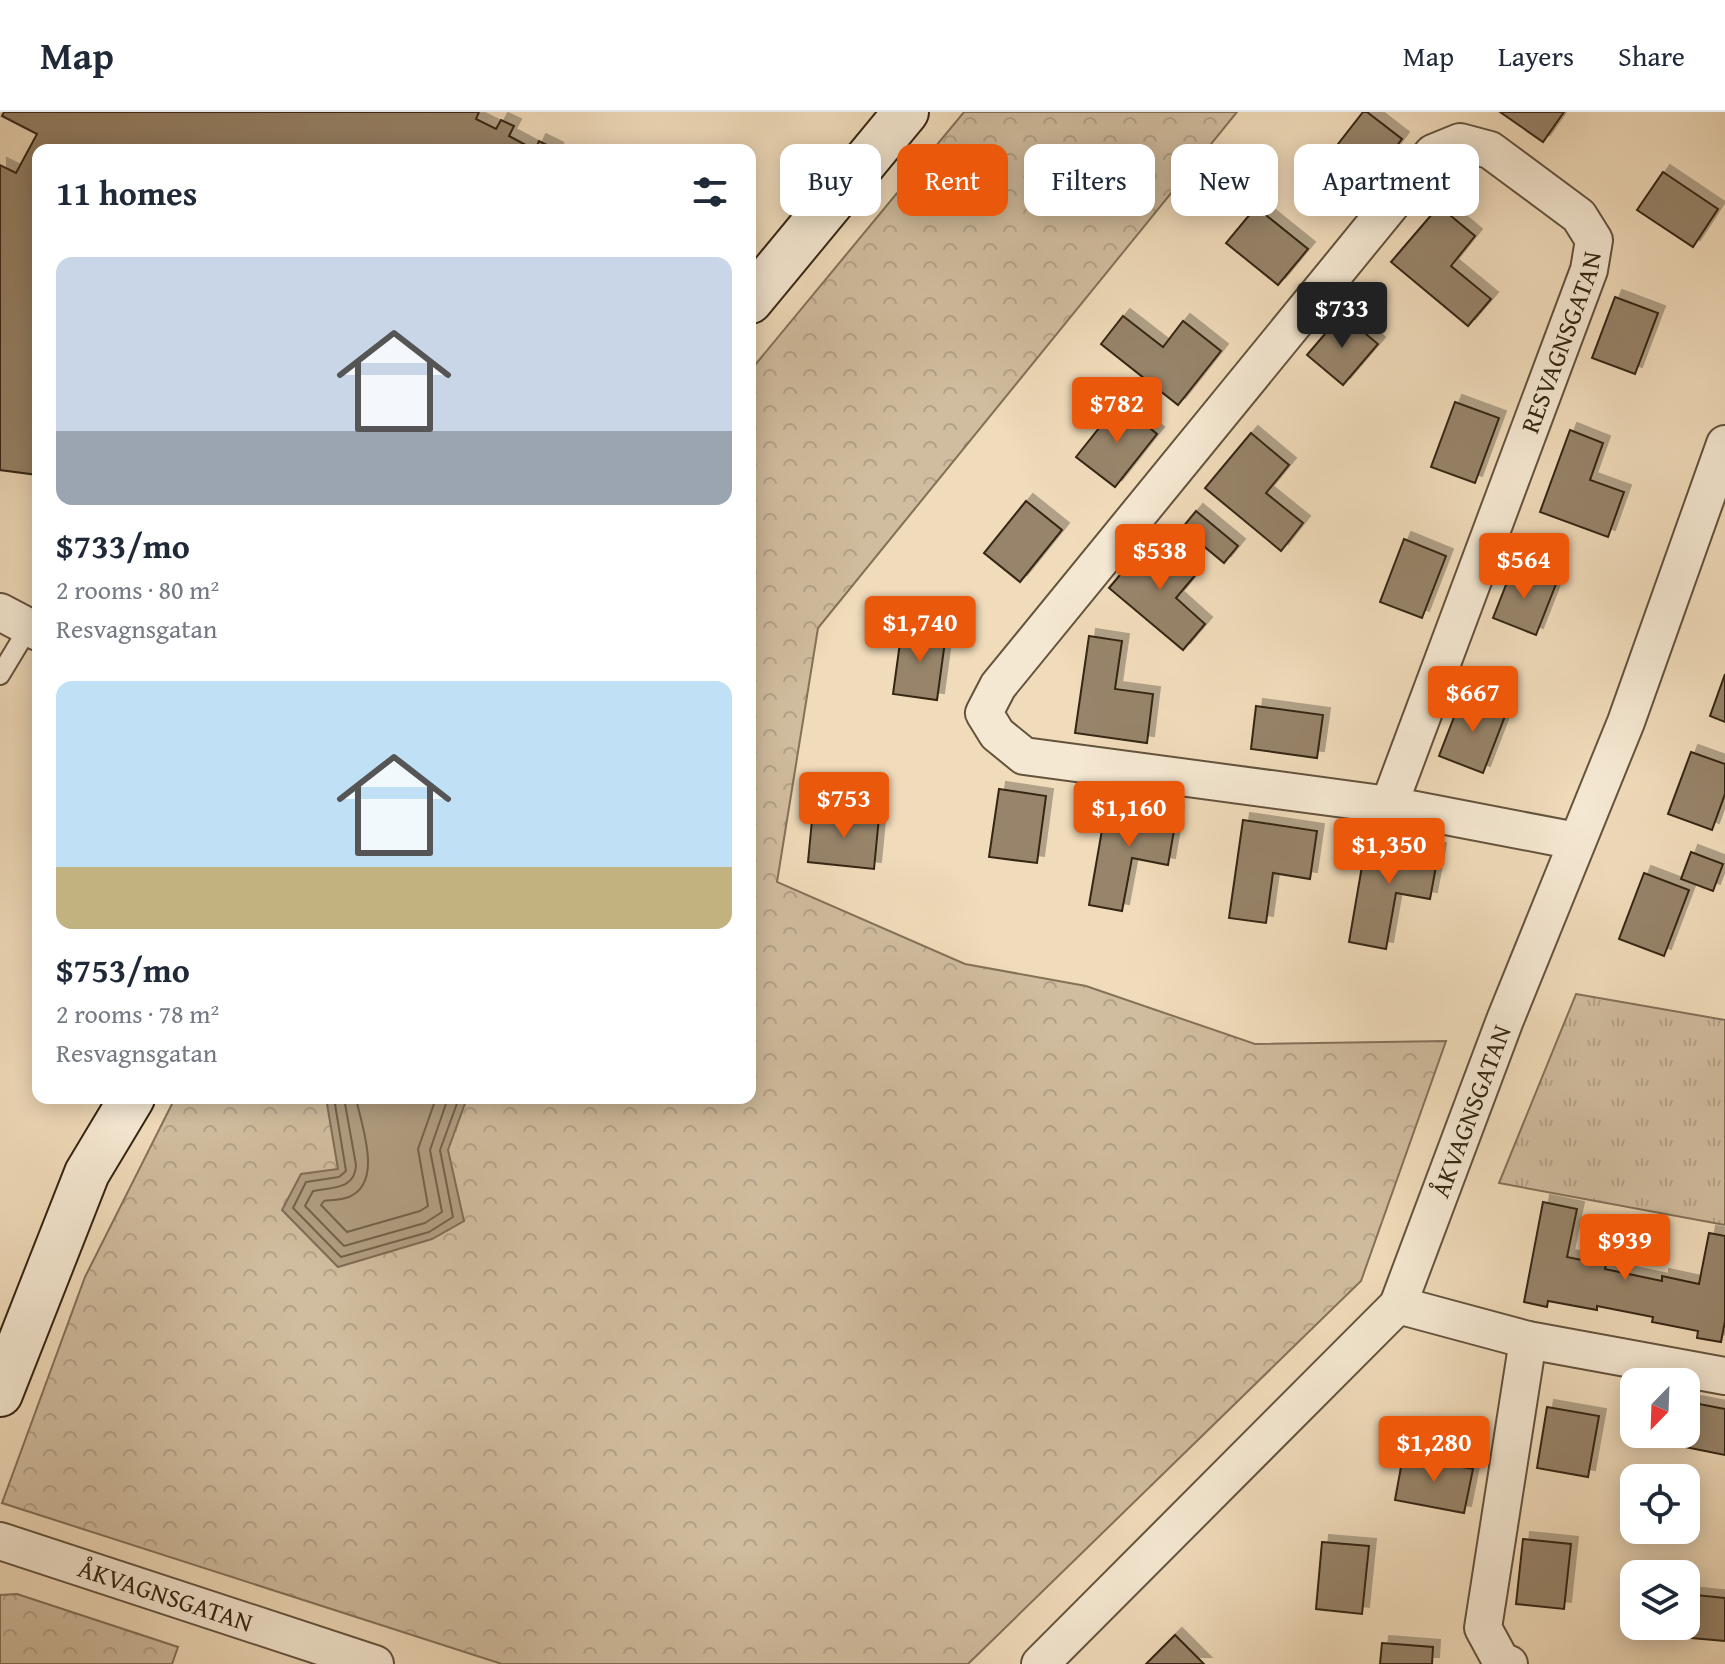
<!DOCTYPE html>
<meta charset="utf-8">
<style>
body{margin:0;font-family:"Gentium Book Plus",serif;background:#f6f6f7;color:#1f2937;height:100vh;display:flex;flex-direction:column;font-size:30px;white-space:nowrap}
*{box-sizing:border-box;margin:0}
p{font-size:26px;color:#747a83}
.icon{flex:none;width:44px;height:44px;fill:none;stroke:currentColor;stroke-width:2;stroke-linecap:round;stroke-linejoin:round}
.map{position:relative;flex:1;overflow:hidden}
.details{position:absolute;left:32px;top:32px;width:724px;height:960px;display:flex;flex-direction:column;background:#fff;border-radius:16px;box-shadow:0 4px 20px #0003}
.details>*{flex:none}
.top-card{position:absolute;left:780px;top:32px;width:760px;height:72px;display:flex;gap:16px}
.needle{width:52px;rotate:203deg}
.controls{position:absolute;left:1620px;top:1256px;display:grid;gap:16px}
.controls a{display:grid;place-items:center;width:80px;height:80px;border-radius:16px;background:#fff;box-shadow:0 4px 20px #0003;font-size:40px}
.price{position:absolute;translate:-50% -68px;padding:0 18px;border-radius:8px;background:#ea580c;color:#fff;font-size:26px;line-height:52px;filter:drop-shadow(0 2px 4px #0008)}
.price::after{content:'';position:absolute;left:50%;top:48px;width:24px;height:18px;margin-left:-12px;background:inherit;clip-path:polygon(0 0,100% 0,50% 100%)}
.price.current{background:#222;color:#fff}
ul{padding:0;list-style:none}
li{display:grid;align-content:center;gap:16px;height:424px;padding:0 24px}
li span{display:grid;place-items:center;height:248px;border-radius:16px;color:#555}
li>.icon{margin-inline-start:auto}
span .icon{width:144px;height:144px;fill:#fffc;stroke-width:1}
li b{font-size:34px}
h2{display:flex;justify-content:space-between;align-items:center;height:96px;padding:0 24px;font-size:34px}
.chip{padding:0 28px;border-radius:16px;background:#fff;box-shadow:0 4px 20px #0003;font-size:28px;line-height:72px}
.chip.current{background:#ea580c;color:#fff}
header{display:flex;align-items:center;gap:48px;box-sizing:border-box;height:112px;padding:0 40px;background:#fff;border-bottom:2px solid #e0e1e3}
header strong{font-size:38px}
nav{display:flex;gap:44px;margin-inline-start:auto;font-size:28px}
.map>svg:first-child{display:block}
</style>
<header>
<strong>Map</strong>
<nav><a>Map</a><a>Layers</a><a>Share</a></nav>
</header>
<div class="map">
<svg width="1725" height="1552" viewBox="0 0 1725 1552">
<defs>
<pattern id="grass-tufts" width="24" height="20" patternUnits="userSpaceOnUse" patternTransform="scale(2)"><rect width="24" height="20" fill="#d0bc9e"/><path d="M3 7l-1-3M5 7V3M7 7l1-3M15 17l-1-3M17 17v-4M19 17l1-3" fill="none" stroke="#b3a187"/></pattern>
<pattern id="park-crowns" width="20" height="18" patternUnits="userSpaceOnUse" patternTransform="scale(2)"><rect width="20" height="18" fill="#d0bc9e"/><path d="M2 6a3 3 0 1 1 6 0M12 15a3 3 0 1 1 6 0" fill="none" stroke="#b3a187"/></pattern>
<filter id="shadow"><feDropShadow dx="7" dy="-7" stdDeviation="0" flood-color="#0004"/></filter>
</defs>
<rect width="100%" height="100%" fill="#f0dbba"/>
<filter id="stains"><feTurbulence type="fractalNoise" baseFrequency=".0025" numOctaves="4"/><feColorMatrix values="0 0 0 0 .2 0 0 0 0 .09 0 0 0 0 .02 0 0 0 .5 -.17"/></filter>
<radialGradient id="worn" r=".72"><stop offset=".6" stop-color="#630" stop-opacity="0"/><stop offset="1" stop-color="#630" stop-opacity=".3"/></radialGradient>
<polygon fill="url(#grass-tufts)" stroke="#837158" stroke-width="2" points="1576,882 1725,908 1725,1113 1499,1071"/>
<g fill="url(#park-crowns)" stroke="#837158" stroke-width="2">
<polygon points="964,0 1237,0 818,516 777,770 965,852 1086,874 1255,932 1446,929 1361,1169 968,1552 502,1552 2,1391 85,1165 175,986 750,986 750,259"/>
<polygon points="17,1482 178,1535 172,1552 0,1552 0,1483"/>
</g>
<polygon fill="#b19d81" stroke="#806d55" stroke-width="2" points="326,986 467,986 448,1038 464,1109 432,1127 338,1155 282,1098 301,1062 338,1057"/>
<g fill="none" stroke-linecap="round" stroke-linejoin="round">
<g stroke="#74624a" stroke-width="2">
<polyline points="334,986 346,1059 339,1065 306,1070 293,1096 341,1145 429,1120 453,1105 440,1038 459,986"/>
<path d="M 344,986 L 356,1053 C 355,1078 332,1075 313,1079 L 305,1094 L 344,1134 L 425,1111 L 442,1100 L 430,1038 L 448,986"/>
<path d="M 356,986 C 361,1013 384,1070 349,1085 C 341,1088 332,1088 324,1089 L 321,1093 L 347,1120 L 420,1099 L 428,1094 L 418,1037 L 436,986"/>
</g>
</g>
<g fill="#97846a" stroke="#362613" stroke-width="2" filter="url(#shadow)">
<polygon points="4,0 479,0 476,7 496,17 501,8 514,14 509,24 535,38 539,29 557,38 38,38 38,363 0,358 0,53 16,61 37,22 2,4"/>
<polygon points="1363,0 1367,0 1402,27 1369,71 1331,41"/>
<polygon points="1500,0 1564,0 1543,30"/>
<polygon points="1663,60 1718,97 1693,135 1637,98"/>
<polygon points="1439,94 1475,124 1451,154 1491,187 1468,214 1391,150"/>
<polygon points="1256,95 1308,137 1278,173 1226,131"/>
<polygon points="1615,185 1658,201 1635,262 1592,246"/>
<polygon points="1342,202 1378,232 1343,273 1307,243"/>
<polygon points="1123,204 1163,235 1183,209 1221,239 1178,293 1101,232"/>
<polygon points="1455,290 1499,306 1475,371 1431,355"/>
<polygon points="1119,291 1157,322 1115,375 1076,345"/>
<polygon points="1570,318 1603,331 1590,368 1624,380 1608,425 1540,400"/>
<polygon points="1251,321 1289,353 1266,381 1303,411 1281,439 1205,376"/>
<polygon points="1026,389 1062,418 1020,470 984,441"/>
<polygon points="1196,399 1238,434 1224,451 1182,416"/>
<polygon points="1153,424 1197,461 1176,486 1205,512 1183,538 1109,476"/>
<polygon points="1404,427 1446,444 1422,506 1380,490"/>
<polygon points="1513,455 1556,472 1536,523 1493,506"/>
<polygon points="902,516 946,522 937,588 893,582"/>
<polygon points="1089,524 1122,529 1115,577 1153,582 1147,631 1075,621"/>
<polygon points="1725,562 1725,610 1710,604"/>
<polygon points="1463,582 1507,599 1483,661 1439,644"/>
<polygon points="1256,594 1323,603 1317,646 1251,637"/>
<polygon points="1691,640 1725,652 1725,682 1712,718 1668,702"/>
<polygon points="999,677 1046,684 1037,751 989,745"/>
<polygon points="1107,689 1177,701 1168,753 1132,746 1122,799 1089,793"/>
<polygon points="813,698 879,705 874,757 808,750"/>
<polygon points="1243,708 1317,719 1310,767 1273,761 1266,811 1229,806"/>
<polygon points="1367,725 1439,738 1430,787 1396,781 1386,837 1349,830"/>
<polygon points="1691,740 1723,752 1713,779 1681,767"/>
<polygon points="1644,761 1689,778 1664,844 1619,827"/>
<polygon points="1543,1090 1577,1097 1567,1145 1606,1153 1605,1157 1662,1169 1662,1164 1699,1172 1709,1121 1725,1124 1725,1209 1721,1230 1697,1226 1698,1219 1652,1210 1653,1205 1597,1194 1597,1198 1548,1189 1547,1195 1524,1190"/>
<polygon points="1694,1291 1725,1297 1725,1343 1685,1335"/>
<polygon points="1547,1295 1599,1304 1588,1365 1537,1356"/>
<polygon points="1403,1344 1473,1357 1464,1401 1395,1388"/>
<polygon points="1523,1427 1571,1432 1564,1497 1516,1492"/>
<polygon points="1322,1430 1369,1434 1362,1502 1316,1497"/>
<polygon points="1686,1482 1725,1486 1725,1529 1669,1524 1670,1514 1686,1514"/>
<polygon points="1175,1523 1204,1552 1146,1552"/>
<polygon points="1382,1531 1433,1535 1432,1552 1380,1552"/>
</g>
<g fill="none" stroke-linecap="round" stroke-linejoin="round">
<defs>
<polyline id="lane" points="0,563 29,515"/>
<g id="street">
<polyline points="0,500 38,520"/>
<path id="s1" d="M 1389,693 L 1589,158 L 1594,128 L 1579,104 L 1490,38 L 1460,30 L 1433,41 L 998,574 L 984,601 L 997,622 L 1024,644 L 1389,693 L 1576,729"/>
<polyline points="1398,1193 1528,1228 1725,1264"/>
<path id="s2" d="M 0,1429 L 375,1552"/>
<path id="s3" d="M 1040,1552 L 1398,1193 L 1505,908 L 1626,610 L 1725,332"/>
<polyline points="1509,1552 1501,1549 1483,1516 1528,1228"/>
</g>
<g id="secondary">
<polyline points="750,189 906,0"/>
<polyline points="0,1282 87,1061 132,986"/>
</g>
</defs>
<use href="#lane" stroke="#64533d" stroke-width="22"/>
<use href="#street" stroke="#64533d" stroke-width="40"/>
<use href="#secondary" stroke="#362613" stroke-width="48"/>
<use href="#lane" stroke="#f5e8d2" stroke-width="18"/>
<use href="#street" stroke="#f5e8d2" stroke-width="36"/>
<use href="#secondary" stroke="#f5e8d2" stroke-width="44"/>
</g>
<g text-anchor="middle" stroke-width="6" stroke-linejoin="round" paint-order="stroke">
<g font-size="26" fill="#362613" stroke="#f5e8d2">
<text dy="9" stroke="none"><textPath href="#s1" startOffset="494">RESVAGNSGATAN</textPath></text>
<text dy="9" stroke="none"><textPath href="#s3" startOffset="714">ÅKVAGNSGATAN</textPath></text>
<text dy="9" stroke="none"><textPath href="#s2" startOffset="174">ÅKVAGNSGATAN</textPath></text>
</g>
</g>
<rect width="100%" height="100%" filter="url(#stains)"/>
<rect width="100%" height="100%" fill="url(#worn)"/>
</svg>
<div class="controls">
<a><svg class="needle" viewBox="-14 -14 28 28"><path d="M0-13l5 13h-10z" fill="#e53935"/><path d="M0 13l5-13h-10z" fill="#747a83"/></svg></a>
<a><svg class="icon" aria-label="locate" viewBox="0 0 24 24"><circle cx="12" cy="12" r="6"/><path d="M12 2v4M12 18v4M2 12h4M18 12h4"/></svg></a>
<a><svg class="icon" aria-label="layers" viewBox="0 0 24 24"><path d="M12 4l9 5-9 5-9-5zM3 14l9 5 9-5"/></svg></a>
</div>
<b class="price current" style="left:1342px;top:238px">$733</b>
<b class="price" style="left:1117px;top:333px">$782</b>
<b class="price" style="left:1160px;top:480px">$538</b>
<b class="price" style="left:1524px;top:489px">$564</b>
<b class="price" style="left:920px;top:552px">$1,740</b>
<b class="price" style="left:1473px;top:622px">$667</b>
<b class="price" style="left:844px;top:728px">$753</b>
<b class="price" style="left:1129px;top:737px">$1,160</b>
<b class="price" style="left:1389px;top:774px">$1,350</b>
<b class="price" style="left:1625px;top:1170px">$939</b>
<b class="price" style="left:1434px;top:1372px">$1,280</b>
<div class="top-card">
<a class="chip">Buy</a>
<a class="chip current">Rent</a>
<a class="chip">Filters</a>
<a class="chip">New</a>
<a class="chip">Apartment</a>
</div>
<section class="details">
<h2>11 homes<svg class="icon" aria-label="filters" viewBox="0 0 24 24"><path d="M4 7h16M4 17h16"/><circle cx="9" cy="7" r="2"/><circle cx="15" cy="17" r="2"/></svg></h2>
<ul>
<li><span style="background:linear-gradient(#c9d6e8 70%,#9aa5b1 0)"><svg class="icon" aria-label="home" viewBox="0 0 24 24"><path d="M3 11l9-7 9 7M6 9v11h12V9"/></svg></span><div><b>$733/mo</b><p>2 rooms · 80 m²</p><p>Resvagnsgatan</p></div></li>
<li><span style="background:linear-gradient(#bfe0f5 75%,#c2b280 0)"><svg class="icon" aria-label="home" viewBox="0 0 24 24"><path d="M3 11l9-7 9 7M6 9v11h12V9"/></svg></span><div><b>$753/mo</b><p>2 rooms · 78 m²</p><p>Resvagnsgatan</p></div></li>
</ul>
</section>
</div>
